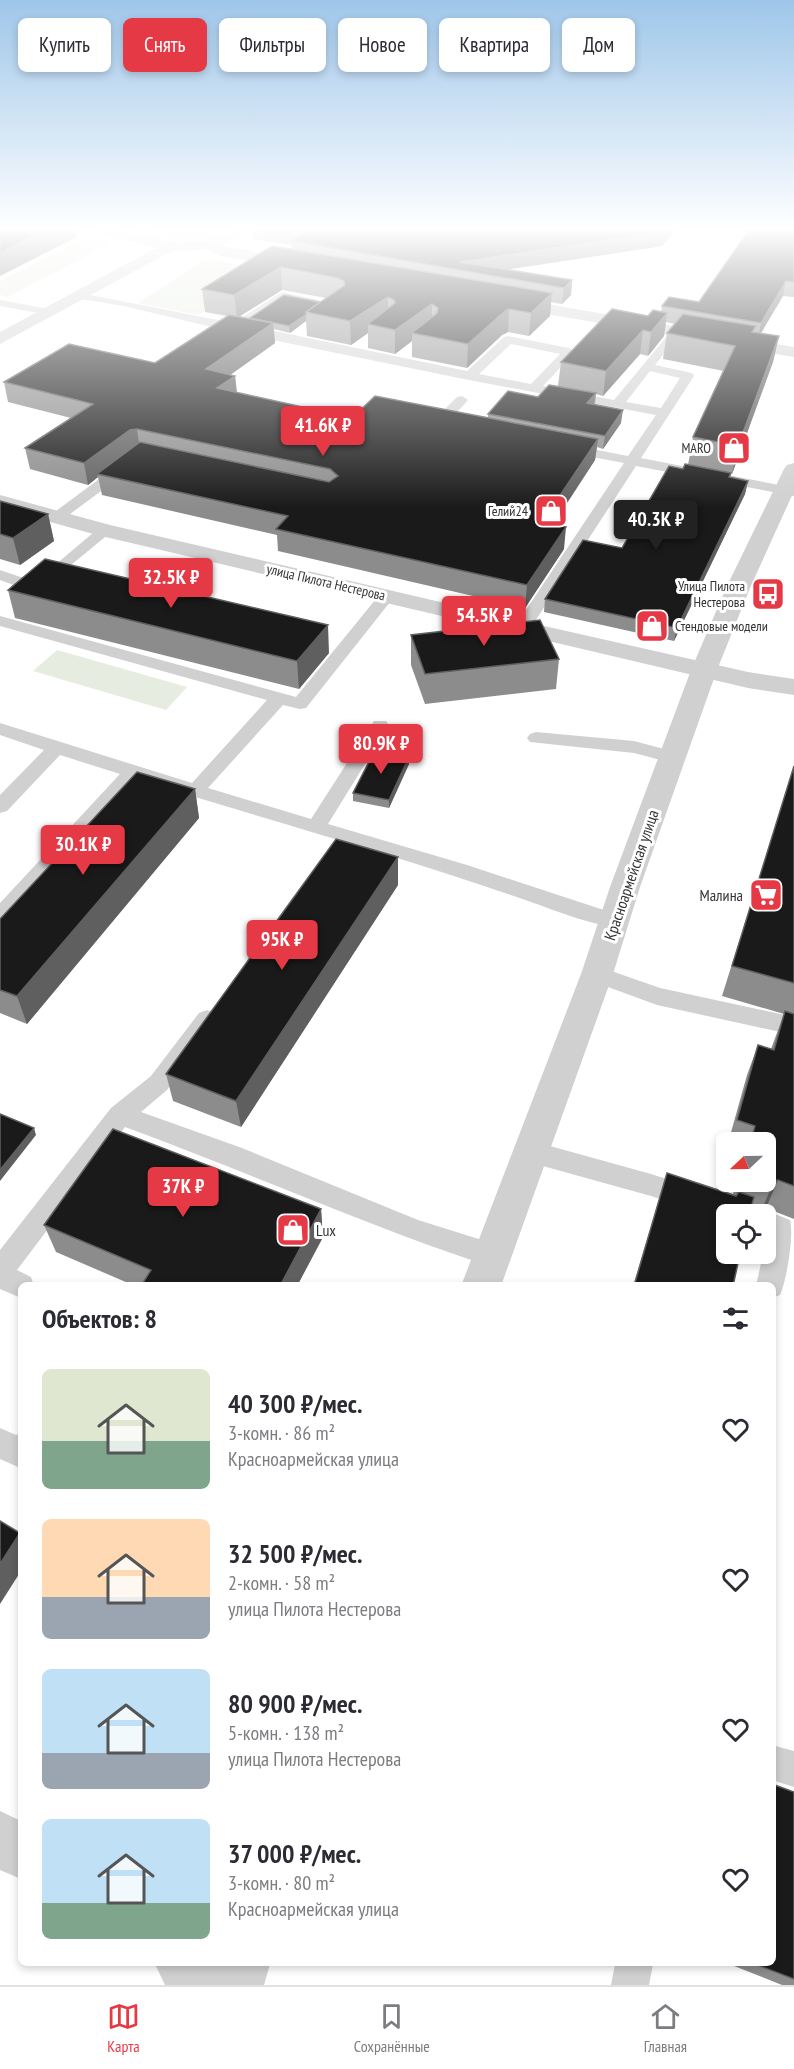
<!DOCTYPE html>
<html lang="ru">
<meta charset="utf-8">
<style>
body{margin:0;font-family:"PT Sans Narrow",sans-serif;background:#f2f2f3;color:#2b2b33;height:100vh;display:flex;flex-direction:column;font-size:22px;white-space:nowrap}
*{box-sizing:border-box;margin:0}
p{font-size:20px;color:#7c7c81}
.icon{flex:none;width:33px;height:33px;fill:none;stroke:currentColor;stroke-width:2;stroke-linecap:round;stroke-linejoin:round}
.map{position:relative;flex:1;overflow:hidden}
.side{position:absolute;left:18px;top:1282px;width:758px;height:684px;display:flex;flex-direction:column;background:#fff;border-radius:9px;box-shadow:0 3px 9px #0003}
.side>*{flex:none}
.top-card{position:absolute;left:18px;top:18px;width:759px;height:54px;display:flex;gap:12px}
.needle{width:39px;rotate:248deg}
.fabs{position:absolute;left:716px;top:1132px;display:grid;gap:12px}
.fabs a{display:grid;place-items:center;width:60px;height:60px;border-radius:9px;background:#fff;box-shadow:0 3px 9px #0003;font-size:30px}
.price{position:absolute;translate:-50% -51px;padding:0 14px;border-radius:6px;background:#e63946;color:#fff;font-size:20px;line-height:39px;filter:drop-shadow(0 2px 3px #0008)}
.price::after{content:'';position:absolute;left:50%;top:36px;width:18px;height:14px;margin-left:-9px;background:inherit;clip-path:polygon(0 0,100% 0,50% 100%)}
.price.selected{background:#222;color:#fff}
ul{padding:0;list-style:none}
li{display:flex;align-items:center;gap:18px;height:150px;padding:0 24px}
li span{display:grid;place-items:center;flex:none;width:168px;height:120px;border-radius:9px;color:#555}
li>.icon{margin-inline-start:auto}
span .icon{width:72px;height:72px;fill:#fffc;stroke-width:1}
li b{font-size:26px}
h2{display:flex;justify-content:space-between;align-items:center;height:72px;padding:0 24px;font-size:26px}
.chip{padding:0 21px;border-radius:9px;background:#fff;box-shadow:0 3px 9px #0003;font-size:21px;line-height:54px}
.chip.selected{background:#e63946;color:#fff}
.tabs{display:flex;justify-content:space-around;align-items:center;height:84px;border-top:2px solid #e1e1e2;background:#fff;font-size:16px;color:#7c7c81}
.tabs a{display:grid;justify-items:center;gap:3px}
.tabs .selected{color:#e63946}
.map>svg:first-child{display:block}
</style>
<div class="map">
<svg width="794" height="1985" viewBox="0 0 794 1985">
<rect width="100%" height="100%" fill="#fff"/>
<g fill="#e6ecdf">
<path d="M 221,230 C 210,243 165,248 157,231 Z"/>
<polygon points="84,238 107,240 110,244 7,297 0,295 0,281"/>
<polygon points="213,260 298,276 259,277 198,315 138,303 203,261"/>
<polygon points="57,650 187,687 166,710 33,671"/>
</g>
<g fill="none" stroke-linecap="round" stroke-linejoin="round">
<g fill="#d0d0d0" fill-rule="evenodd">
<path d="M 282,292 L 318,300 L 320,302 L 314,305 L 284,299 L 245,325 L 467,371 L 504,337 L 508,336 L 569,348 L 575,352 L 543,386 L 614,400 L 672,330 L 680,330 L 680,334 L 655,365 L 692,373 L 694,376 L 641,458 L 794,488 L 794,496 L 636,466 L 528,632 L 516,632 L 514,628 L 624,463 L 566,452 L 559,448 L 566,444 L 628,456 L 656,415 L 469,380 L 233,332 L 124,306 L 80,299 L 74,296 L 80,293 L 233,323 ZM 511,344 L 560,354 L 531,384 L 479,374 ZM 650,371 L 680,378 L 661,408 L 626,402 Z"/>
<polygon points="0,300 49,309 55,312 49,315 0,306"/>
<polygon points="462,396 468,400 449,421 456,422 458,425 456,428 434,426 432,423 434,420 457,397"/>
<polygon points="123,464 130,468 128,471 62,520 52,520 50,517 52,514 118,465"/>
<polygon points="105,526 110,527 112,530 110,533 44,587 42,591 30,591 0,580 0,570 35,582 100,527"/>
<path d="M 386,592 L 394,597 L 306,708 L 300,709 L 283,705 L 208,788 L 311,819 L 374,721 L 386,721 L 389,725 L 328,824 L 467,865 L 622,916 L 625,921 L 622,926 C 605,931 549,908 531,902 C 400,856 268,820 136,779 L 8,922 L 0,925 L 0,903 L 120,774 L 60,755 L 7,811 L 0,813 L 0,795 L 44,750 L 0,735 L 0,723 L 192,783 L 267,700 L 0,626 L 0,616 L 296,697 L 380,594 Z"/>
<polygon points="536,732 634,741 679,753 681,757 679,761 672,763 634,753 530,742 527,738 530,734"/>
<polygon points="597,966 660,988 794,1017 794,1035 657,1005 589,980 586,974 589,968"/>
<path d="M 207,1010 L 215,1013 L 218,1019 L 215,1025 L 167,1090 L 141,1112 L 242,1148 L 418,1220 L 501,1246 L 505,1255 L 501,1264 L 492,1267 C 367,1226 248,1172 125,1127 L 17,1270 L 31,1277 L 34,1286 L 21,1286 L 21,1298 L 0,1289 L 0,1250 L 111,1108 L 151,1076 L 199,1013 Z"/>
<path d="M 532,1141 L 651,1174 L 743,1204 L 752,1207 L 756,1214 L 765,1210 L 790,1220 C 794,1235 787,1279 780,1295 L 772,1298 L 772,1286 L 756,1286 L 763,1254 L 765,1254 L 765,1215 L 726,1215 L 726,1221 L 651,1196 L 532,1163 L 523,1159 L 519,1152 L 523,1145 Z"/>
<polygon points="0,1428 16,1435 21,1433 21,1466 18,1467 0,1459"/>
<polygon points="772,1745 794,1751 794,1787 772,1780"/>
<polygon points="615,1964 653,1964 649,1985 611,1985"/>
</g>
<g fill="#d0d0d0" fill-rule="evenodd">
<polygon points="0,495 110,525 522,621 748,672 794,679 794,695 748,688 97,535 0,508"/>
<polygon points="0,1811 21,1821 21,1879 0,1870"/>
<polygon points="155,1964 228,1964 238,1985 165,1985"/>
</g>
<g fill="#d0d0d0" fill-rule="evenodd">
<polygon points="96,230 136,232 136,230 150,230 150,233 160,239 180,243 205,241 232,230 251,230 222,246 297,259 305,264 297,269 220,256 208,249 172,251 0,344 0,332 156,248 98,233"/>
<polygon points="507,297 794,347 794,357 501,306 499,302 501,298"/>
<polygon points="794,463 794,491 750,588 717,670 640,887 613,974 501,1286 461,1286 581,974 610,887 691,670 726,588 784,469 787,465"/>
<polygon points="214,1964 270,1964 264,1985 208,1985"/>
</g>
</g>
<g fill="#8c8c8c" fill-rule="evenodd">
<path d="M 253,230 L 676,230 L 662,246 L 508,269 L 572,280 L 571,295 L 562,304 L 551,302 L 550,316 L 529,336 L 508,332 L 502,335 L 467,368 L 412,357 L 412,341 L 395,354 L 368,348 L 368,333 L 351,345 L 307,336 L 306,321 L 290,333 L 274,329 L 275,343 L 230,375 L 235,376 L 237,392 L 352,418 L 488,418 L 488,414 L 538,397 L 558,386 L 561,362 L 648,316 L 661,312 L 662,306 L 699,302 L 794,230 L 794,297 L 783,296 L 761,333 L 779,336 L 773,362 L 732,474 L 731,473 L 730,478 L 748,481 L 745,494 L 674,641 L 544,612 L 545,599 L 622,548 L 683,469 L 688,465 L 693,437 L 724,371 L 663,359 L 667,333 L 675,324 L 666,322 L 664,336 L 648,356 L 640,354 L 603,396 L 596,394 L 595,405 L 621,423 L 603,449 L 597,447 L 595,460 L 553,525 L 564,549 L 525,608 L 278,551 L 277,535 L 102,495 L 98,477 L 88,485 L 30,469 L 25,448 L 71,418 L 8,402 L 4,382 L 155,363 L 227,316 L 205,312 L 202,289 L 292,249 L 291,245 L 253,239 ZM 282,290 L 326,298 L 320,302 L 250,318 L 250,319 L 239,316 Z"/>
<polygon points="0,501 48,514 54,541 20,565 0,559"/>
<polygon points="8,590 329,653 299,689 15,618"/>
<polygon points="411,635 559,659 556,689 425,704 411,665"/>
<polygon points="409,757 409,764 389,808 353,801 353,793"/>
<polygon points="794,766 794,1219 766,1208 762,1209 752,1205 733,1286 633,1286 667,1173 733,1194 736,1182 765,1182 765,1143 728,1143 747,1075 758,1045 771,1049 784,1014 722,996"/>
<polygon points="195,789 199,818 27,1024 0,1013 0,919"/>
<polygon points="398,885 241,1127 173,1101 166,1074"/>
<polygon points="321,1209 323,1237 297,1286 135,1286 56,1252 44,1225"/>
<polygon points="794,1792 794,1985 782,1985 729,1964 772,1964"/>
</g>
<g fill="#5f5f5f">
<polygon points="45,230 76,230 77,237 0,276 0,253"/>
<polygon points="666,230 676,230 662,246 479,274 460,262"/>
<polygon points="281,267 282,290 237,318 234,295"/>
<polygon points="572,280 571,295 562,304 564,288"/>
<polygon points="786,281 783,296 758,338 761,323"/>
<polygon points="552,293 550,316 529,336 531,313"/>
<polygon points="388,297 388,320 368,324 368,333 351,345 350,321"/>
<polygon points="432,304 432,327 412,333 412,341 395,354 395,330"/>
<polygon points="509,309 508,332 502,335 467,368 468,344 504,312"/>
<polygon points="667,313 664,336 648,356 651,332"/>
<polygon points="306,315 306,321 290,333 289,326"/>
<polygon points="273,323 275,343 209,390 206,369"/>
<polygon points="643,330 640,354 603,396 606,371"/>
<polygon points="779,336 773,362 732,474 738,446"/>
<polygon points="235,376 237,396 217,388"/>
<polygon points="596,393 594,406 587,403"/>
<polygon points="623,410 621,423 603,449 605,436"/>
<polygon points="137,429 140,450 97,474 98,477 88,485 84,463 130,430"/>
<polygon points="598,439 595,460 540,544 542,522"/>
<polygon points="748,481 745,494 674,641 677,628"/>
<polygon points="48,514 54,541 20,565 13,538"/>
<polygon points="566,527 564,549 525,608 527,585"/>
<polygon points="328,625 329,653 299,689 297,661"/>
<polygon points="409,757 409,764 389,808 389,800"/>
<polygon points="195,789 199,818 27,1024 17,996"/>
<polygon points="398,857 398,885 241,1127 236,1101"/>
<polygon points="34,1128 36,1135 0,1181 0,1170"/>
<polygon points="778,1180 766,1208 762,1209 774,1181"/>
<polygon points="321,1209 323,1237 297,1286 280,1286"/>
<polygon points="20,1533 21,1571 0,1604 0,1564"/>
</g>
<g fill="#1a1a1a" stroke="#5f5f5f" stroke-width="1.5">
<polygon points="0,230 45,230 0,253"/>
<polygon points="287,230 666,230 664,232 460,262 572,280 564,288 291,241 304,233"/>
<polygon points="749,230 794,230 794,282 786,281 761,323 662,306 669,297 699,302"/>
<polygon points="272,246 552,293 531,313 509,309 504,312 468,344 412,333 437,313 438,308 432,304 395,330 368,324 395,303 394,300 388,297 350,321 306,312 345,285 344,281 338,278 281,267 234,295 202,289"/>
<polygon points="284,295 320,302 306,312 306,315 289,326 250,318"/>
<polygon points="612,309 648,316 653,310 667,313 651,332 643,330 606,371 561,362"/>
<polygon points="683,314 756,326 752,332 779,336 738,446 693,437 735,346 667,333"/>
<polygon points="229,315 273,323 206,369 235,376 217,388 352,418 375,396 598,439 542,522 566,527 527,585 276,529 288,516 97,474 140,442 329,482 338,476 330,469 137,429 130,430 84,463 25,448 93,404 4,382 69,344 155,363"/>
<polygon points="549,385 596,393 587,403 623,410 605,436 488,414 508,391 538,397"/>
<polygon points="685,464 731,473 729,477 748,481 677,628 545,599 583,540 622,548 669,466 683,469"/>
<polygon points="0,501 48,514 13,538 0,534"/>
<polygon points="45,559 328,625 297,661 8,590"/>
<polygon points="540,620 559,659 425,674 411,635"/>
<polygon points="375,750 409,757 389,800 353,793"/>
<polygon points="794,766 794,983 732,966"/>
<polygon points="137,772 195,789 17,996 0,990 0,919"/>
<polygon points="336,839 398,857 236,1101 166,1074"/>
<polygon points="785,1011 794,1014 794,1186 778,1180 774,1181 765,1178 765,1143 750,1143 755,1126 737,1120 758,1045 774,1050"/>
<polygon points="0,1114 34,1128 0,1170"/>
<polygon points="113,1129 321,1209 280,1286 141,1286 151,1270 44,1225"/>
<polygon points="667,1173 736,1196 739,1192 754,1197 749,1215 726,1215 726,1254 740,1254 733,1286 634,1286"/>
<polygon points="0,1521 20,1533 0,1564"/>
<polygon points="772,1784 794,1792 794,1979 755,1964 772,1964"/>
</g>
<linearGradient id="sky" x2="0" y2="1"><stop stop-color="#9ec6ea"/><stop offset="0.45" stop-color="#fff"/><stop offset="1" stop-color="#fff" stop-opacity="0"/></linearGradient>
<rect width="794" height="508" fill="url(#sky)"/>
<defs>
<symbol id="shop-square" viewBox="-11 -11 22 22"><rect x="-9" y="-9" width="18" height="18" rx="4" fill="#e63946" stroke="#fff"/><path d="M-5-2.5h2.3a2.7 3.5 0 0 1 5.4 0H5L5.5 6h-11ZM-1.5-2.5h3a1.5 2.3 0 0 0-3 0Z" fill="#fff"/></symbol>
<symbol id="bus-square" viewBox="-11 -11 22 22"><rect x="-9" y="-9" width="18" height="18" rx="4" fill="#e63946" stroke="#fff"/><path d="M-5-6H5V4H4V6H2V4H-2V6H-4V4H-5ZM-3.5-4V0h7V-4ZM-3.5 1.2v1.5H-2V1.2ZM2 1.2v1.5H3.5V1.2Z" fill="#fff"/></symbol>
<symbol id="supermarket-square" viewBox="-11 -11 22 22"><rect x="-9" y="-9" width="18" height="18" rx="4" fill="#e63946" stroke="#fff"/><path d="M-6-5.5h2.5l.6 2H6L4.5 2H-2.5L-4.4-4H-6ZM-1.5 3.2a1.3 1.3 0 1 0 .1 0ZM3 3.2a1.3 1.3 0 1 0 .1 0Z" fill="#fff"/></symbol>
</defs>
<g fill-rule="evenodd">
<use href="#shop-square" x="715" y="429" width="38" height="38"/>
<use href="#shop-square" x="532" y="492" width="38" height="38"/>
<use href="#bus-square" x="749" y="575" width="38" height="38"/>
<use href="#shop-square" x="633" y="607" width="38" height="38"/>
<use href="#supermarket-square" x="747" y="876" width="38" height="38"/>
<use href="#shop-square" x="274" y="1211" width="38" height="38"/>
</g>
<g text-anchor="middle" stroke-width="6" stroke-linejoin="round" paint-order="stroke">
<g font-size="14" fill="#333" stroke="#fff" text-anchor="end">
<text x="711" y="453">MARO</text>
<text x="528" y="516">Гелий24</text>
<text x="745" y="591">Улица Пилота<tspan x="745" dy="16">Нестерова</tspan></text>
<text x="675" y="631" text-anchor="start">Стендовые модели</text>
</g>
<g font-size="14" fill="#333" stroke="#fff">
<text transform="translate(326 582) rotate(13)" y="5">улица Пилота Нестерова</text>
</g>
<g font-size="16" fill="#333" stroke="#fff">
<text transform="translate(631 875) rotate(-71)" y="6">Красноармейская улица</text>
</g>
<g font-size="16" fill="#333" stroke="#fff" text-anchor="end">
<text x="743" y="901">Малина</text>
<text x="316" y="1236" text-anchor="start">Lux</text>
</g>
</g>
</svg>
<div class="fabs">
<a><svg class="needle" viewBox="-14 -14 28 28"><path d="M0-13l5 13h-10z" fill="#e53935"/><path d="M0 13l5-13h-10z" fill="#7c7c81"/></svg></a>
<a><svg class="icon" aria-label="locate" viewBox="0 0 24 24"><circle cx="12" cy="12" r="6"/><path d="M12 2v4M12 18v4M2 12h4M18 12h4"/></svg></a>
</div>
<b class="price" style="left:323px;top:457px">41.6K ₽</b>
<b class="price selected" style="left:656px;top:551px">40.3K ₽</b>
<b class="price" style="left:171px;top:609px">32.5K ₽</b>
<b class="price" style="left:484px;top:647px">54.5K ₽</b>
<b class="price" style="left:381px;top:775px">80.9K ₽</b>
<b class="price" style="left:83px;top:876px">30.1K ₽</b>
<b class="price" style="left:282px;top:971px">95K ₽</b>
<b class="price" style="left:183px;top:1218px">37K ₽</b>
<div class="top-card">
<a class="chip">Купить</a>
<a class="chip selected">Снять</a>
<a class="chip">Фильтры</a>
<a class="chip">Новое</a>
<a class="chip">Квартира</a>
<a class="chip">Дом</a>
</div>
<section class="side">
<h2>Объектов: 8<svg class="icon" aria-label="filters" viewBox="0 0 24 24"><path d="M4 7h16M4 17h16"/><circle cx="9" cy="7" r="2"/><circle cx="15" cy="17" r="2"/></svg></h2>
<ul>
<li><span style="background:linear-gradient(#dfe7d0 60%,#7fa58c 0)"><svg class="icon" aria-label="home" viewBox="0 0 24 24"><path d="M3 11l9-7 9 7M6 9v11h12V9"/></svg></span><div><b>40 300 ₽/мес.</b><p>3-комн. · 86 m²</p><p>Красноармейская улица</p></div><svg class="icon" aria-label="heart" viewBox="0 0 24 24"><path d="M12 20l-8-8c-3-5 5-10 8-4 3-6 11-1 8 4z"/></svg></li>
<li><span style="background:linear-gradient(#ffd9b3 65%,#9aa5b1 0)"><svg class="icon" aria-label="home" viewBox="0 0 24 24"><path d="M3 11l9-7 9 7M6 9v11h12V9"/></svg></span><div><b>32 500 ₽/мес.</b><p>2-комн. · 58 m²</p><p>улица Пилота Нестерова</p></div><svg class="icon" aria-label="heart" viewBox="0 0 24 24"><path d="M12 20l-8-8c-3-5 5-10 8-4 3-6 11-1 8 4z"/></svg></li>
<li><span style="background:linear-gradient(#bfe0f5 70%,#9aa5b1 0)"><svg class="icon" aria-label="home" viewBox="0 0 24 24"><path d="M3 11l9-7 9 7M6 9v11h12V9"/></svg></span><div><b>80 900 ₽/мес.</b><p>5-комн. · 138 m²</p><p>улица Пилота Нестерова</p></div><svg class="icon" aria-label="heart" viewBox="0 0 24 24"><path d="M12 20l-8-8c-3-5 5-10 8-4 3-6 11-1 8 4z"/></svg></li>
<li><span style="background:linear-gradient(#bfe0f5 70%,#7fa58c 0)"><svg class="icon" aria-label="home" viewBox="0 0 24 24"><path d="M3 11l9-7 9 7M6 9v11h12V9"/></svg></span><div><b>37 000 ₽/мес.</b><p>3-комн. · 80 m²</p><p>Красноармейская улица</p></div><svg class="icon" aria-label="heart" viewBox="0 0 24 24"><path d="M12 20l-8-8c-3-5 5-10 8-4 3-6 11-1 8 4z"/></svg></li>
</ul>
</section>
</div>
<nav class="tabs">
<a class="selected"><svg class="icon" aria-label="map" viewBox="0 0 24 24"><path d="M3 6l6-2 6 2 6-2v14l-6 2-6-2-6 2zM9 4v14M15 6v14"/></svg>Карта</a>
<a><svg class="icon" aria-label="saved" viewBox="0 0 24 24"><path d="M7 4h10v16l-5-4-5 4z"/></svg>Сохранённые</a>
<a><svg class="icon" aria-label="home" viewBox="0 0 24 24"><path d="M3 11l9-7 9 7M6 9v11h12V9"/></svg>Главная</a>
</nav>
